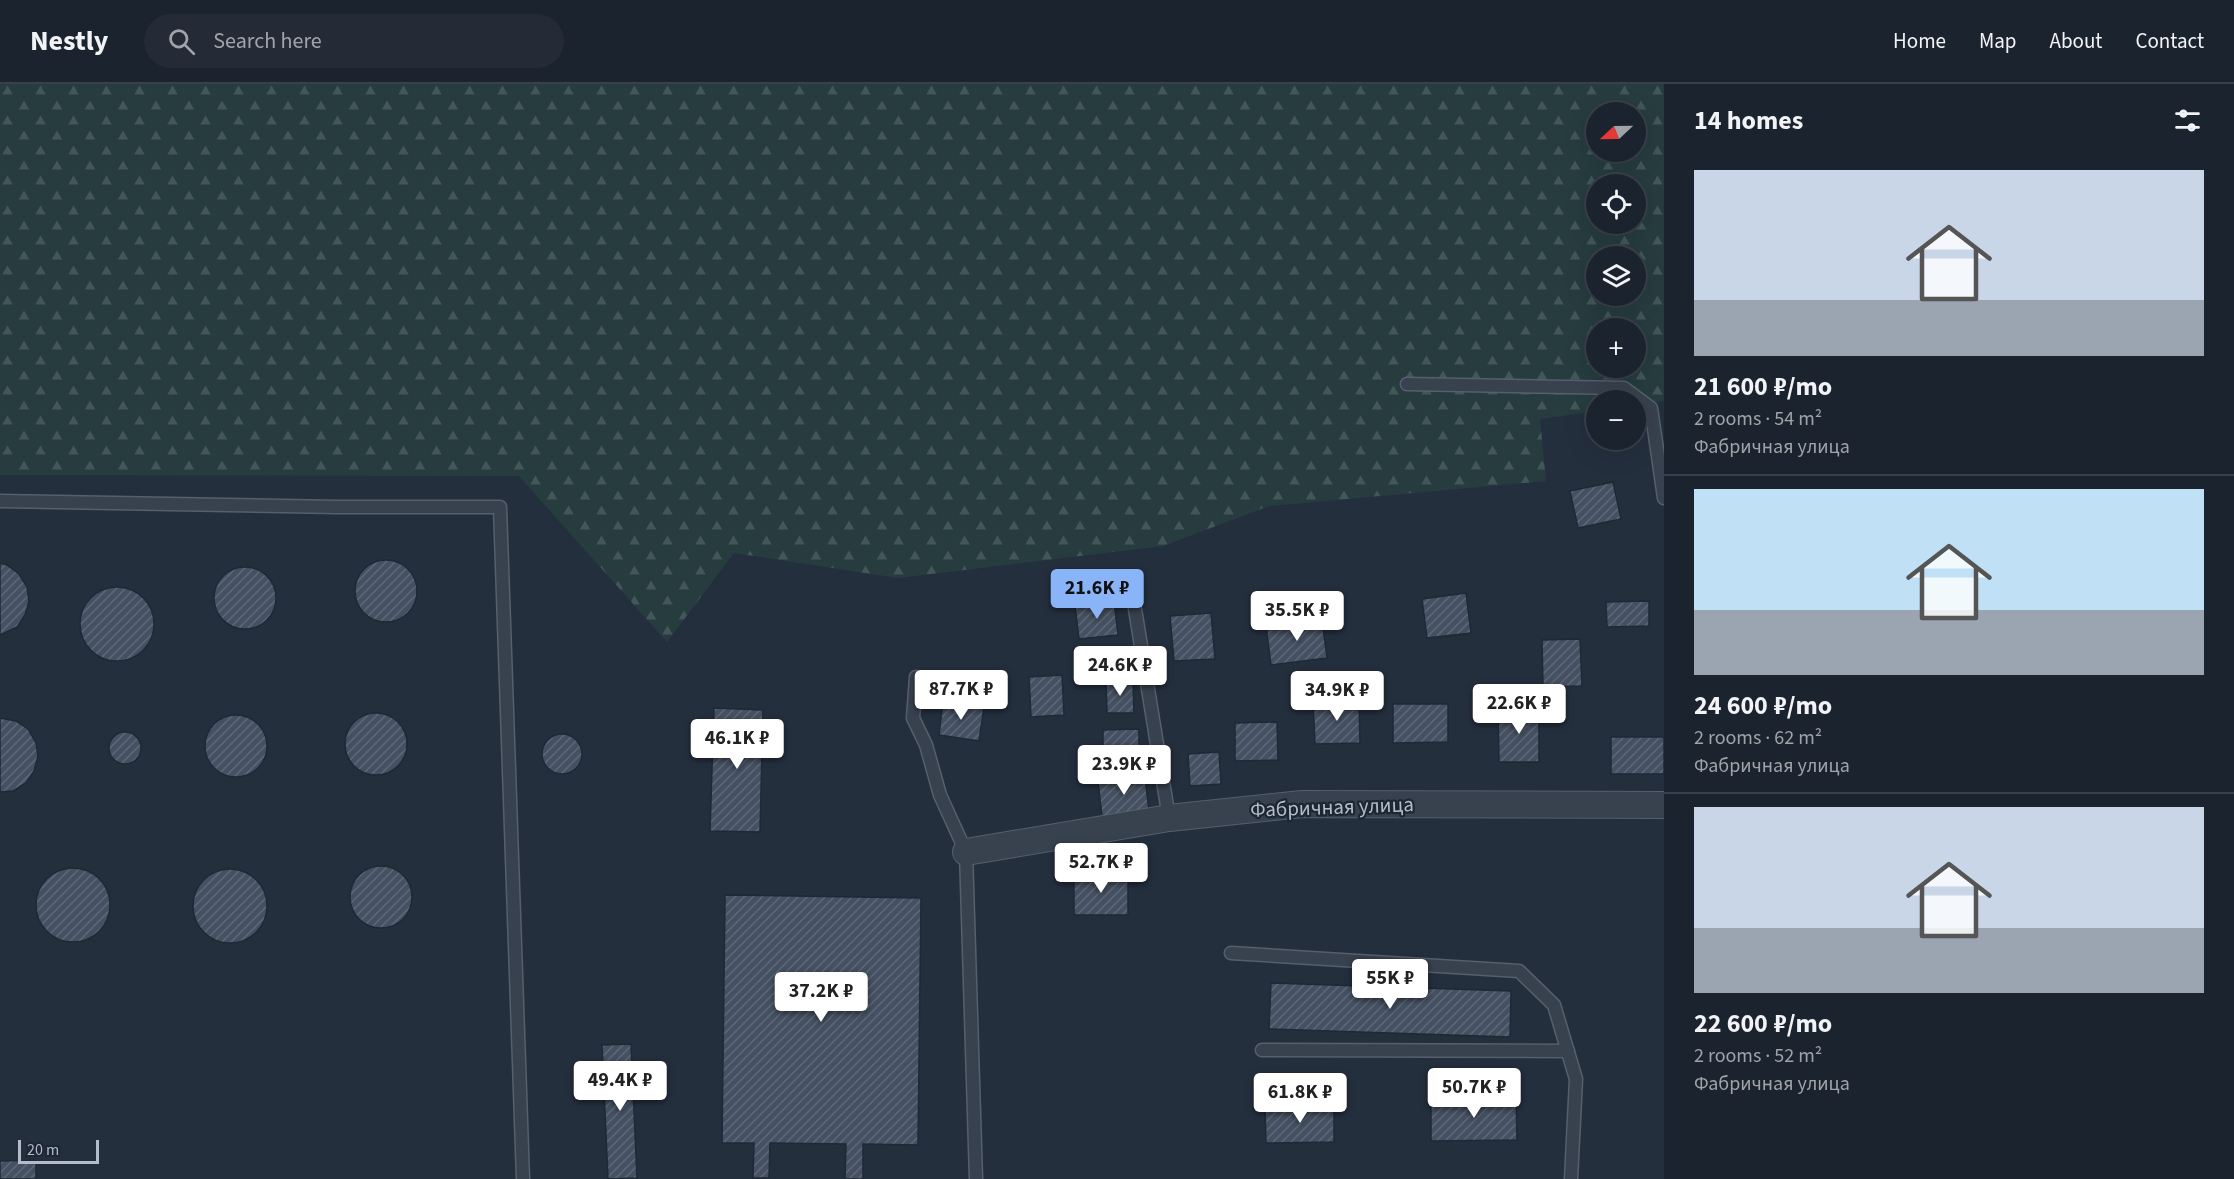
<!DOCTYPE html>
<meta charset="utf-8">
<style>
body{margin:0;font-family:"Source Sans 3",sans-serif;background:#242b36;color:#f1f3f6;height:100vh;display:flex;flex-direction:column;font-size:22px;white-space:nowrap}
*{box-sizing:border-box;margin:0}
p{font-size:20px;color:#a0a4aa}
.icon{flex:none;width:33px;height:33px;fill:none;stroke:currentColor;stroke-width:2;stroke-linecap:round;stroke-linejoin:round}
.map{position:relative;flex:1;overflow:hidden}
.details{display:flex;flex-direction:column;background:#1b232e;width:570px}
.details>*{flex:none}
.needle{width:39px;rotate:248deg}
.buttons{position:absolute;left:1586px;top:18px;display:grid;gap:12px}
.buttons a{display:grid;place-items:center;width:60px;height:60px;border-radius:50%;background:#1b232e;box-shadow:0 6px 24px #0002,0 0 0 2px #39404a;font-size:30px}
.scale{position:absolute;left:18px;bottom:15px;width:81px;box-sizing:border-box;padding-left:6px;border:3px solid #b4bcc9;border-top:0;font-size:16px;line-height:21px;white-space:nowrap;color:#b4bcc9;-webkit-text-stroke:4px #1d2633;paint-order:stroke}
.price{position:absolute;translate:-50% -51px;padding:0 14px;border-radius:6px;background:#fff;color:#222;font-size:20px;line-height:39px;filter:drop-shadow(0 2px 3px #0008)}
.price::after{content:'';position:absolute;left:50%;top:36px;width:18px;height:14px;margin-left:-9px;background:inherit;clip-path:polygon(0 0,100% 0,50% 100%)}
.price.current{background:#8ab4f8;color:#111}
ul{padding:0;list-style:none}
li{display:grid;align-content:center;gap:12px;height:318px;padding:0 30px}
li+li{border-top:2px solid #39404a}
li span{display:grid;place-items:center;height:186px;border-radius:0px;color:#555}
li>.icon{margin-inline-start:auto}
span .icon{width:108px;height:108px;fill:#fffc;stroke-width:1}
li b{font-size:26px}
h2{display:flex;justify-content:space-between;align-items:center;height:72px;padding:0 30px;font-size:26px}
header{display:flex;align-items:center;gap:36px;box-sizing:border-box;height:84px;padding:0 30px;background:#1b232e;border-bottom:2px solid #39404a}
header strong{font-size:28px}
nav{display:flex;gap:33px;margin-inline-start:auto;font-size:21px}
.search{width:420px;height:54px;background:#242b36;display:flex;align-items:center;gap:15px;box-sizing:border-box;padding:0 21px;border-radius:33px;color:#a0a4aa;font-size:22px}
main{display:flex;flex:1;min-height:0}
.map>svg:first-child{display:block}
</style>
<header>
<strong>Nestly</strong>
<div class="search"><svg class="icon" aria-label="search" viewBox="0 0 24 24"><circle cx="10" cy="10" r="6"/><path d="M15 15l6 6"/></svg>Search here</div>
<nav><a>Home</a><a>Map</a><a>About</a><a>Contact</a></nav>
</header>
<main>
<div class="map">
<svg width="1664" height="1095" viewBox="0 0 1664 1095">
<defs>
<pattern id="forest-firs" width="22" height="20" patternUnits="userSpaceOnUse" patternTransform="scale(1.5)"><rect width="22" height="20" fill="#263c3f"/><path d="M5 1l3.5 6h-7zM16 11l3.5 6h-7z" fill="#435659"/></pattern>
<pattern id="building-hatch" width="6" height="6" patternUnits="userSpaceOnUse" patternTransform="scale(1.5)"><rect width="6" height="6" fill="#455162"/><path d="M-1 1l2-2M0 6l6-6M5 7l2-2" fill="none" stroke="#5d6877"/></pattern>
</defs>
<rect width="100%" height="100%" fill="#242f3e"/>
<path fill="url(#forest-firs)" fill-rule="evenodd" d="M 0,0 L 1664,0 L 1664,317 L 1635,321 L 1635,316 L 1596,316 L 1596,327 L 1540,335 L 1546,397 L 1269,422 L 1163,462 L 898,494 L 734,469 L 667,558 L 519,392 L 0,391 ZM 1596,28 L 1635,28 L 1635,68 L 1596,68 ZM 1596,100 L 1635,100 L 1635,140 L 1596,140 ZM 1596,172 L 1635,172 L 1635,212 L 1596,212 ZM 1596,244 L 1635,244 L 1635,284 L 1596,284 Z"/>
<g fill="url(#building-hatch)" stroke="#1f2835" stroke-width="1.5">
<polygon points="1613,398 1621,435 1578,444 1570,407"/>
<circle cx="386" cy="507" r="31"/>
<polygon points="0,479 7,481 19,490 27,503 29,517 25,531 17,543 0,551"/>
<circle cx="245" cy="514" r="31"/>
<circle cx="117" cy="540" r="37"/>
<polygon points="1466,509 1471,549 1427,554 1422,515"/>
<polygon points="1114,516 1118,551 1079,555 1075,521"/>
<polygon points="1649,517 1649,542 1607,543 1606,518"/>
<polygon points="1211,529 1215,575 1174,577 1170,532"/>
<polygon points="1322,535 1327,574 1271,581 1266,542"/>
<polygon points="1580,555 1582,602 1543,603 1542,556"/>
<polygon points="1062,591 1064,631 1031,633 1029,593"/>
<polygon points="1133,597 1134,629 1107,629 1106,598"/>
<polygon points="1359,616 1360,659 1315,660 1313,618"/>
<polygon points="943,617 984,623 979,657 939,651"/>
<polygon points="1393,620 1448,620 1448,658 1393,659"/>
<polygon points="714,624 763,626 760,748 710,747"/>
<polygon points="1498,624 1539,624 1539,678 1499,678"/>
<circle cx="376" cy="660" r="31"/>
<circle cx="236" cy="662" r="31"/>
<polygon points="0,634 16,637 28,645 36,659 38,672 34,687 26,699 13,707 0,708"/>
<polygon points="1277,638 1278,676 1235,677 1235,639"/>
<polygon points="1139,645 1139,670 1103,671 1103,646"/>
<circle cx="125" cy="664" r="16"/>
<circle cx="562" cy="670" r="20"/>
<rect x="1611" y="653" width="53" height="37"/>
<polygon points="1219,668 1221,700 1190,702 1188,670"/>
<polygon points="1145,692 1149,728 1102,733 1098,697"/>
<circle cx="381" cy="813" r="31"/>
<circle cx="73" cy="821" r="37"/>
<circle cx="230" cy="822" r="37"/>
<rect x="1074" y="789" width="54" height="42"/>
<polygon points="725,811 921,814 918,1061 863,1060 863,1095 845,1095 846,1060 770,1059 769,1094 753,1094 754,1059 722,1059"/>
<polygon points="1271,899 1511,907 1510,953 1269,945"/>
<polygon points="631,960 637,1094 608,1095 602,961"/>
<polygon points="1516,1013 1517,1056 1431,1057 1431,1014"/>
<polygon points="1334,1022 1334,1058 1266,1059 1265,1023"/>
<polygon points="36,1076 36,1095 0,1095 0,1077"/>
</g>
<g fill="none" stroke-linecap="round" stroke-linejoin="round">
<defs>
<g id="lane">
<polyline points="1407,300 1624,304 1651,324 1664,414"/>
<polyline points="0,417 338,423 500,423 523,1095"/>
<polyline points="1135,525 1169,734"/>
<polyline points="916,593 913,634 926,661 940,711 966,768 976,1095"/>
<polyline points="1231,869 1519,887 1554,921 1576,995 1571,1095"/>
<polyline points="1262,966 1568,967"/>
</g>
<polyline id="street" points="966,768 1169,734 1302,720 1664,721"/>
</defs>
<use href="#lane" stroke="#565f6c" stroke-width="15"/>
<use href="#street" stroke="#565f6c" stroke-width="28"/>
<use href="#lane" stroke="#38414e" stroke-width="12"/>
<use href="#street" stroke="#38414e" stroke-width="26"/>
</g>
<g text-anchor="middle" stroke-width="4.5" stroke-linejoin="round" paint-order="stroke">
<g font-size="21" fill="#b4bcc9" stroke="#1d2633">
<text transform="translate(1332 723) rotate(-2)" y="7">Фабричная улица</text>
</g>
</g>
</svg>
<div class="buttons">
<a><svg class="needle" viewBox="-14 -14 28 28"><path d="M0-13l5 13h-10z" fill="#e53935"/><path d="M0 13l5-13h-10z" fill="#a0a4aa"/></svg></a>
<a><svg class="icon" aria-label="locate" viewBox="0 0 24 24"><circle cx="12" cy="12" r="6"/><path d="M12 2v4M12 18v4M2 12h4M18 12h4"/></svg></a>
<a><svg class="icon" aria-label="layers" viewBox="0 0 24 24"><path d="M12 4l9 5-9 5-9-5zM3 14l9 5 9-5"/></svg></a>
<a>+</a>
<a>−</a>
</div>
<div class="scale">20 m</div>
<b class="price current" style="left:1097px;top:536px">21.6K ₽</b>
<b class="price" style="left:1297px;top:558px">35.5K ₽</b>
<b class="price" style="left:1120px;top:613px">24.6K ₽</b>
<b class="price" style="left:961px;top:637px">87.7K ₽</b>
<b class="price" style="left:1337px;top:638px">34.9K ₽</b>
<b class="price" style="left:1519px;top:651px">22.6K ₽</b>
<b class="price" style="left:737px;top:686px">46.1K ₽</b>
<b class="price" style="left:1124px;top:712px">23.9K ₽</b>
<b class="price" style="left:1101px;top:810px">52.7K ₽</b>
<b class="price" style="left:1390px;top:926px">55K ₽</b>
<b class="price" style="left:821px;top:939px">37.2K ₽</b>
<b class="price" style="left:620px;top:1028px">49.4K ₽</b>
<b class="price" style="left:1474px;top:1035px">50.7K ₽</b>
<b class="price" style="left:1300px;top:1040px">61.8K ₽</b>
</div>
<section class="details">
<h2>14 homes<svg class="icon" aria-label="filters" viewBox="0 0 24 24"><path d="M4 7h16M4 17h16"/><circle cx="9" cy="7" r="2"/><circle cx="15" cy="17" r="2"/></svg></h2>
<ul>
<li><span style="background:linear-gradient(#c9d6e8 70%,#9aa5b1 0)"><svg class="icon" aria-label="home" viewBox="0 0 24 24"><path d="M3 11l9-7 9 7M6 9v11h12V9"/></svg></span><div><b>21 600 ₽/mo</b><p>2 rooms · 54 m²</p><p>Фабричная улица</p></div></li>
<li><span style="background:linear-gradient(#bfe0f5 65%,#9aa5b1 0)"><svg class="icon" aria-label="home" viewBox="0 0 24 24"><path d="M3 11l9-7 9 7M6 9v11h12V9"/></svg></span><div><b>24 600 ₽/mo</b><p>2 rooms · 62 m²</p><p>Фабричная улица</p></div></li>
<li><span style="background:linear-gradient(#c9d6e8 65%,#9aa5b1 0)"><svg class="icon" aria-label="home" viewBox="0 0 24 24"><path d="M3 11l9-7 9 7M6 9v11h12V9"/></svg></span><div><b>22 600 ₽/mo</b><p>2 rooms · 52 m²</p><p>Фабричная улица</p></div></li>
</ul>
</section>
</main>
